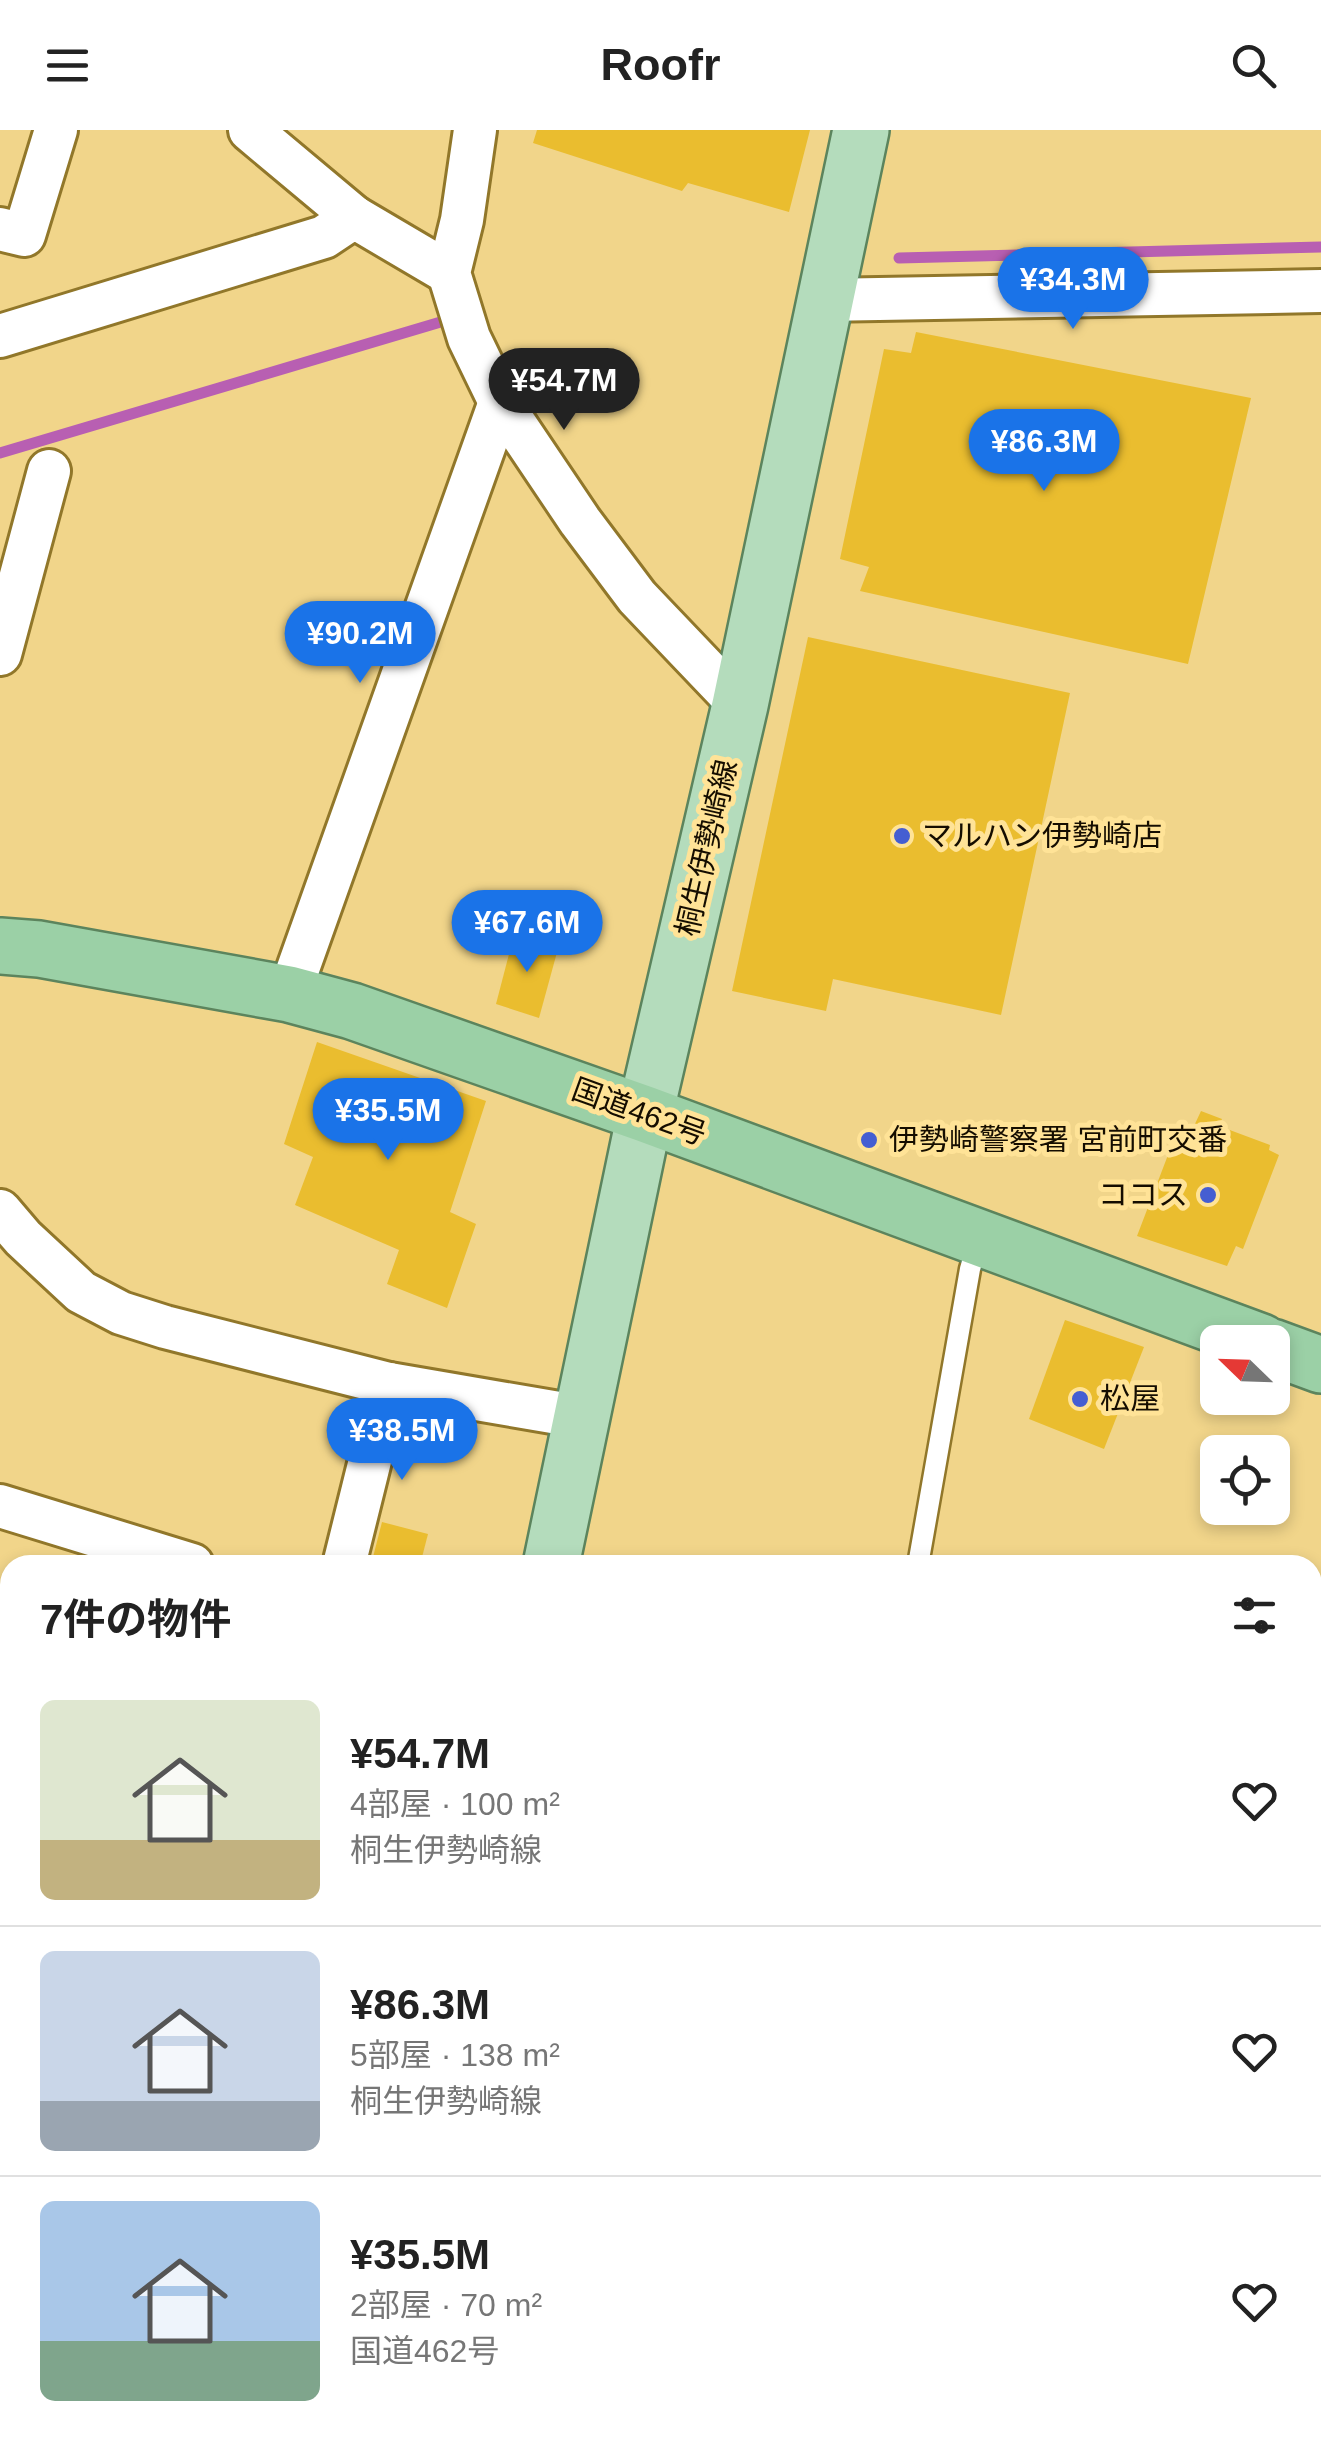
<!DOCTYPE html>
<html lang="ja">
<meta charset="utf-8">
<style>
body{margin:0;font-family:Arial,"Noto Sans JP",sans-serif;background:#f2f2f2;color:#222;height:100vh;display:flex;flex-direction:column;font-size:38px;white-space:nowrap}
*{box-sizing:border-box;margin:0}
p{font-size:32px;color:#767676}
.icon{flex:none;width:55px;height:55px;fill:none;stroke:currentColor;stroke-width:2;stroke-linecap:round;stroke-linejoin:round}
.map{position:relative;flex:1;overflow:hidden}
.details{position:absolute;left:0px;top:1425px;width:1322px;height:892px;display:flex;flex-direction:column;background:#fff;border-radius:30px 30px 0 0;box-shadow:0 5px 15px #0003}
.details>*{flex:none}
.needle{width:65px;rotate:293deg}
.fabs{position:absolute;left:1200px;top:1195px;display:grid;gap:20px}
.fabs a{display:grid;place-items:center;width:90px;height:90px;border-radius:15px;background:#fff;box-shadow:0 5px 15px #0003;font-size:50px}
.price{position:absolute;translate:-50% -85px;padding:0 22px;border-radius:35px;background:#1a73e8;color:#fff;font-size:32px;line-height:65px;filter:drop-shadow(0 2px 5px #0008)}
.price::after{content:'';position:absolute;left:50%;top:60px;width:30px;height:22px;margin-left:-15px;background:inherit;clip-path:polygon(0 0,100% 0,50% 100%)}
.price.on{background:#222;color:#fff}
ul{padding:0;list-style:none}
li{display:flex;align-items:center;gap:30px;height:250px;padding:0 40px}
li+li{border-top:2px solid #e0e0e0}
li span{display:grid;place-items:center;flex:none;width:280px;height:200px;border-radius:15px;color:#555}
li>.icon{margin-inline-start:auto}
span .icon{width:120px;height:120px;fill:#fffc;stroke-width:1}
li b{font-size:42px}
h2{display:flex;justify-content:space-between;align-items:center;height:120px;padding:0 40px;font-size:42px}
header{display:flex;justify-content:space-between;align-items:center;height:130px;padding:0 40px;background:#fff;font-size:45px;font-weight:600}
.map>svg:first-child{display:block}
</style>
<header><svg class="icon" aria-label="menu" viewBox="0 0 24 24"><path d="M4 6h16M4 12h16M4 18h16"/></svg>Roofr<svg class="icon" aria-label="search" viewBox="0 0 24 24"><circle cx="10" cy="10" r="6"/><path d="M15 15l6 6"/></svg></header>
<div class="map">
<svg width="1321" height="2317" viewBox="0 0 1321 2317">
<rect width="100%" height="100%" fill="#f1d58a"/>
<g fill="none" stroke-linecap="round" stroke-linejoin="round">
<g stroke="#b85fb2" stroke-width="11">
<polyline points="899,128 1321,117"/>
<polyline points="0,323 444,191"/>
</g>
</g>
<g fill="#eabd2f">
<polygon points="537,0 810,0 789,82 688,53 682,61 533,13"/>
<polygon points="916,202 1251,268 1188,534 860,461 869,437 840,429 884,219 911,223"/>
<polygon points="808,507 1070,563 1001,885 833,849 826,881 732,861"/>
<polygon points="514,805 559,815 539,888 496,874"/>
<polygon points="317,912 486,971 450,1082 476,1094 447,1178 387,1154 399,1120 295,1075 313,1027 284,1014"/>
<polygon points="1201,981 1222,989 1219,996 1270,1015 1269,1020 1279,1025 1243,1119 1236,1116 1227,1136 1137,1106 1181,991 1194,996"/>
<polygon points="1065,1190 1144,1217 1104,1319 1029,1289"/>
<polygon points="382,1392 428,1404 420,1435 371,1435"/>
</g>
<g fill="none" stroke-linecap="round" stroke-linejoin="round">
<defs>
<g id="service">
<polyline points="918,1435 970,1139 979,1108"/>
<polyline points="0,1871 10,1875"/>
<polyline points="0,2301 10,2303"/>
<polyline points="26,2308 63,2317"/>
</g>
<g id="minor">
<polyline points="250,0 354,87"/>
<polyline points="475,0 462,90 449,143 469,208 500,272 580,391 637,467 740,575"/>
<polyline points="0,99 24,105 56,0"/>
<polyline points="823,170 1321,161"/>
<polyline points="0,206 324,107 354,87 449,143"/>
<polyline points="0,524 49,341"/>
<polyline points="289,864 500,272"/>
<polyline points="0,1081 23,1108 81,1162 121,1183 165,1197 389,1254 582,1287"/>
<polyline points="0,1376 192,1435"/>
<polyline points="344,1435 389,1254"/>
<polyline points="0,1613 10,1616"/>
<polyline points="1312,1656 1321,1659"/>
<polyline points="0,2019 10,2020"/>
<polyline points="1312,2087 1321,2090"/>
<polyline points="0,2277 10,2242"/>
<polyline points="1104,2308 1132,2317"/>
</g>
<g id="tertiary">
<polyline points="1312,1877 1321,1854"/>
<polyline points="1070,2317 1075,2308"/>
</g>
<g id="primary">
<polyline points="551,1435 645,984 740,575 861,0"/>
<polyline points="350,2317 352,2308"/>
</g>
<g id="trunk">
<polyline points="0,816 39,819 289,864 352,881 645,984 1261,1212"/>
<polyline points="1272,1217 1321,1235"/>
</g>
</defs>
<use href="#service" stroke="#91772a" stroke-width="25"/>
<use href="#minor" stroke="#91772a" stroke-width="48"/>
<use href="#tertiary" stroke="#91772a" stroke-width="58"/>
<use href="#primary" stroke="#5c845d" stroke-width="60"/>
<use href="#trunk" stroke="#5c845d" stroke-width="60"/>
<use href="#service" stroke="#fff" stroke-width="20"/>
<use href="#minor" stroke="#fff" stroke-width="42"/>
<use href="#tertiary" stroke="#fff" stroke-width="52"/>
<use href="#primary" stroke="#b4dcbc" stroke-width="55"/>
<use href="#trunk" stroke="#9bd0a6" stroke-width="55"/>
</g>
<g fill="#455ed2" stroke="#ffe397" stroke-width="4">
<circle cx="902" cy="706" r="10"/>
<circle cx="869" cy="1010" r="10"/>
<circle cx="1208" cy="1065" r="10"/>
<circle cx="1080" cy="1269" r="10"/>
</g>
<g text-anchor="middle" stroke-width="10" stroke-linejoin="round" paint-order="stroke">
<g font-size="30" fill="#150d00" stroke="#ffe397" text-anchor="start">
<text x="922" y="716">マルハン伊勢崎店</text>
<text x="889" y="1020">伊勢崎警察署 宮前町交番</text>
<text x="1188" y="1075" text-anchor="end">ココス</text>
<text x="1100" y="1279">松屋</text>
</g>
<g font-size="30" fill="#150d00" stroke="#ffe397">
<text transform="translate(707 718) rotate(-77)" y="10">桐生伊勢崎線</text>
<text transform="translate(639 982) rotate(20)" y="10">国道462号</text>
</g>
</g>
</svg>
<div class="fabs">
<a><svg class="needle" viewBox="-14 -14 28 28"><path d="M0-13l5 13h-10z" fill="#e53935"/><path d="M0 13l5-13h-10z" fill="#767676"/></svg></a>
<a><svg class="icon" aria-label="locate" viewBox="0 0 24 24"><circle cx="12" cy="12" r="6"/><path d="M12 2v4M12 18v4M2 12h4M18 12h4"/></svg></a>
</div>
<b class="price" style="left:1073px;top:202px">¥34.3M</b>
<b class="price on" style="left:564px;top:303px">¥54.7M</b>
<b class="price" style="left:1044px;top:364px">¥86.3M</b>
<b class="price" style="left:360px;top:556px">¥90.2M</b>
<b class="price" style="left:527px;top:845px">¥67.6M</b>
<b class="price" style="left:388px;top:1033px">¥35.5M</b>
<b class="price" style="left:402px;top:1353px">¥38.5M</b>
<section class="details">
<h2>7件の物件<svg class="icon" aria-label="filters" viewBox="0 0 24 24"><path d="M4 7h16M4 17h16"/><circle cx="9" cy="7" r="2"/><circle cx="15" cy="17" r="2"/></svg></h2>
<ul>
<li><span style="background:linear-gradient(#dfe7d0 70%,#c2b280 0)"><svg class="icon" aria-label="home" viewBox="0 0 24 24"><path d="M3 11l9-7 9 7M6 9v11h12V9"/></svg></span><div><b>¥54.7M</b><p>4部屋 · 100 m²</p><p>桐生伊勢崎線</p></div><svg class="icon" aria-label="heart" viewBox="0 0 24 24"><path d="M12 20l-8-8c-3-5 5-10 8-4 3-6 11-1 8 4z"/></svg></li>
<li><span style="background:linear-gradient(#c9d6e8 75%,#9aa5b1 0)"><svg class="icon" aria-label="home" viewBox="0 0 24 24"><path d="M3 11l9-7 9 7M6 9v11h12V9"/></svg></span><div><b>¥86.3M</b><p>5部屋 · 138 m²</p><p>桐生伊勢崎線</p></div><svg class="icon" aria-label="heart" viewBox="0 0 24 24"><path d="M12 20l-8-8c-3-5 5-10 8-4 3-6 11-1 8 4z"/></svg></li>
<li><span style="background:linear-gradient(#a9c7e8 70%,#7fa58c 0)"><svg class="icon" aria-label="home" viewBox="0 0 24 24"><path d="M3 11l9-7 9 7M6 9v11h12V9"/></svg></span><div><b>¥35.5M</b><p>2部屋 · 70 m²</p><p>国道462号</p></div><svg class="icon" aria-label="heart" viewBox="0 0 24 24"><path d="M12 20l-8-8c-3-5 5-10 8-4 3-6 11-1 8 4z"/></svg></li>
</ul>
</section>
</div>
